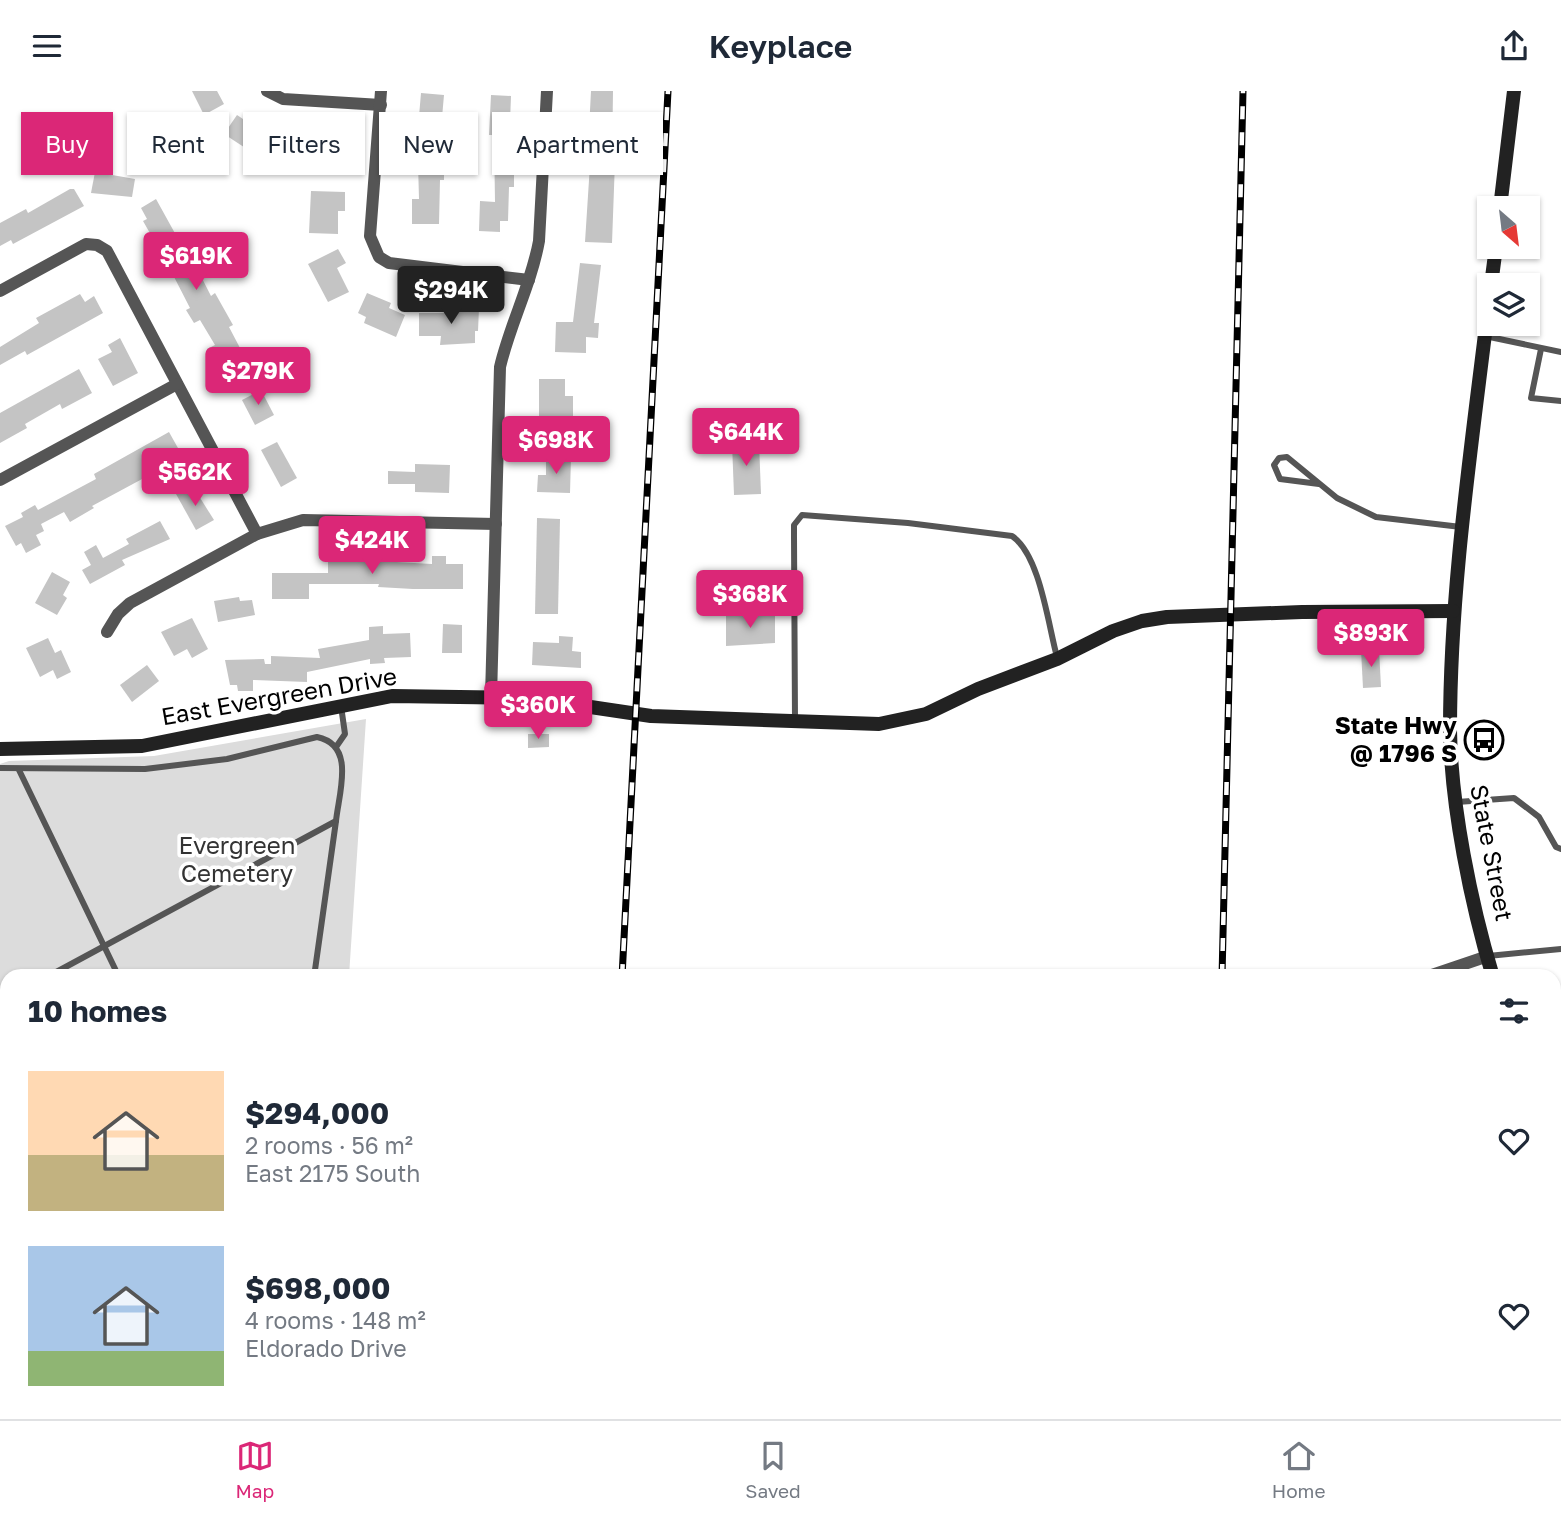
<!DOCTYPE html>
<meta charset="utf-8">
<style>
body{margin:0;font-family:"Golos Text",sans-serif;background:#f6f6f7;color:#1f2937;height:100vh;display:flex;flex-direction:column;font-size:26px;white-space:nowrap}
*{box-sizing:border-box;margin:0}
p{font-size:23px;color:#747a83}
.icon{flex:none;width:38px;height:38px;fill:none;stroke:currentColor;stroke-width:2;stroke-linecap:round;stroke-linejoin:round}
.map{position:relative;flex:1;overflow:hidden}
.drawer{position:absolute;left:0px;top:878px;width:1561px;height:450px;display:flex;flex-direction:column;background:#fff;border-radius:21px 21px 0 0;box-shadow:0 2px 5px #0004}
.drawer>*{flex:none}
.guide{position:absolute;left:21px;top:21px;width:700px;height:63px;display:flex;gap:14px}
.needle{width:46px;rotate:152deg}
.tools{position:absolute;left:1477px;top:105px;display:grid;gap:14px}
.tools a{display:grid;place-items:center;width:63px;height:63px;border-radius:0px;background:#fff;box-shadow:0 2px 5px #0004;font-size:35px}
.price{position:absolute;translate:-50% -60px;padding:0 16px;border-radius:7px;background:#db2777;color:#fff;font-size:23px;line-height:46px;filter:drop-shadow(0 2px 4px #0008)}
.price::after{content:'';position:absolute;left:50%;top:42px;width:21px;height:16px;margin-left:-10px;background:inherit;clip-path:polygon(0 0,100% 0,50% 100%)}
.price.current{background:#222;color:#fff}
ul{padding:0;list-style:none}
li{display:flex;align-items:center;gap:21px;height:175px;padding:0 28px}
li span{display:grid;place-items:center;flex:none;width:196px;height:140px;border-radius:0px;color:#555}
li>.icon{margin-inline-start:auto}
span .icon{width:84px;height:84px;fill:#fffc;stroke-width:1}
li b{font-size:30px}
h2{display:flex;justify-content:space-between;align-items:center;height:84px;padding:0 28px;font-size:30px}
.pill{padding:0 24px;border-radius:0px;background:#fff;box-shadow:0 2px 5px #0004;font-size:24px;line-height:63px}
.pill.current{background:#db2777;color:#fff}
header{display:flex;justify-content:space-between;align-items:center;height:91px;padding:0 28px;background:#fff;font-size:32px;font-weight:600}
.tab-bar{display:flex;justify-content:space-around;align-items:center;height:98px;border-top:2px solid #e0e1e3;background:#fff;font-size:19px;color:#747a83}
.tab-bar a{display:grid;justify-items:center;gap:4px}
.tab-bar .current{color:#db2777}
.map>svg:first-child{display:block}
</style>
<header><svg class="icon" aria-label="menu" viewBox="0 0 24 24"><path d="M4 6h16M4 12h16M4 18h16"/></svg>Keyplace<svg class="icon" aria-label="share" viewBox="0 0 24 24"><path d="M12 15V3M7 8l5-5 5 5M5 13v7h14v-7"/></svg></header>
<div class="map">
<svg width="1561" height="1328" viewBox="0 0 1561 1328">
<rect width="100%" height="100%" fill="#fff"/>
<polygon fill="#dcdcdc" points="366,628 349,885 7,886 7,1246 0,1246 0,673 9,670 154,665"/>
<g fill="#c4c4c4">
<polygon points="192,0 217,0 224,13 204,24"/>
<polygon points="591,0 613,0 612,70 615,70 612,152 585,151 591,58 588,58"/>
<polygon points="421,2 444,4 440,49 445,49 445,67 453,67 453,81 444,81 444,89 440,89 439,133 412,133 412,108 419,108 418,72 425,71 425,62 430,62 430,38 418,37"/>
<polygon points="491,4 511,5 510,31 514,31 514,96 509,96 508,130 500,130 500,141 479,140 480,110 495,111 494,44 489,44"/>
<polygon points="237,24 268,45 256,64 224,43"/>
<polygon points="330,44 348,45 348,54 363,54 362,68 347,67 347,74 309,73 309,48 330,48"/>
<polygon points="95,81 135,88 132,106 91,102"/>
<polygon points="70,98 74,98 84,115 13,153 11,149 0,155 0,132 26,118 28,122"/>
<polygon points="311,100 345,101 345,120 338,120 338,143 309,142"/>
<polygon points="156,108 182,155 185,154 211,205 215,202 233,234 229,236 250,276 229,287 222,272 215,275 207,258 215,254 200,229 194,232 186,219 190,217 171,180 167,182 159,167 163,165 143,130 147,128 141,117"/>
<polygon points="338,158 346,172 337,177 349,201 328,211 308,173"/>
<polygon points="580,172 601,174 594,232 599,232 598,247 586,246 586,262 555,261 556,231 573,231"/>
<polygon points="367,202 391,212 389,217 405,224 396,246 364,232 366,226 358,222"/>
<polygon points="80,203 85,211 94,205 103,222 27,264 25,260 0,274 0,256 39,232 36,227"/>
<polygon points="447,217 479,217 478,240 475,240 475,252 440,254 441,245 419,245 419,222 447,222"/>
<polygon points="120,247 138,282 113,295 98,268 112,261 108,254"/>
<polygon points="79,278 92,302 62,318 60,313 25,333 27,337 0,352 0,322"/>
<polygon points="539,288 565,288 565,305 573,305 573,327 565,327 565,338 539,338"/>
<polygon points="261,299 274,324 255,334 242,309"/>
<polygon points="169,341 183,366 92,415 94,417 70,431 64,421 41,433 44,440 36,444 41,454 26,462 21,452 16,455 5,435 23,426 21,422 35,414 38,419 96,388 94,383"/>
<polygon points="277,351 297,387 281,396 261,359"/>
<polygon points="759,351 761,403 734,404 732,352"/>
<polygon points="546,365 571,366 570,402 537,401 538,384 546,384"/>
<polygon points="415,373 450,374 449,402 415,401 415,393 388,393 388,380 415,381"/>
<polygon points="192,394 214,429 196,439 176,403"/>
<polygon points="537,427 560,428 558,523 535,523"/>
<polygon points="160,430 170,448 122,469 125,474 90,493 82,479 91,474 84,461 96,454 103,467 129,453 126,448"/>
<polygon points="432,465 446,465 446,473 463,473 463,498 413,498 378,496 379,493 309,493 309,508 272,508 272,482 328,482 328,469 374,469 374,466 397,467 396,471 432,473"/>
<polygon points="52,481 70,491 63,504 67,507 57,524 35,512"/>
<polygon points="239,506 240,510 252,509 255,524 218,531 214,510"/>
<polygon points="726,524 775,524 775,552 726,555"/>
<polygon points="192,527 208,558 192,567 187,558 174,565 161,541"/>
<polygon points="443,533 462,534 462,562 442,562"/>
<polygon points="383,535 383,543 410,542 411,566 384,567 385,572 370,573 370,568 307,581 307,591 253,589 253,600 238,600 237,594 230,594 225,569 264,568 265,573 271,573 271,565 320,567 318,558 369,549 369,536"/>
<polygon points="559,545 573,546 572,560 581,561 581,577 532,574 533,551 559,552"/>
<polygon points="48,547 55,562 61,559 71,581 57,588 53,579 40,586 26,557"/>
<polygon points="1379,558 1381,596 1363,597 1361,559"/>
<polygon points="147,574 159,590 132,611 120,594"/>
<polygon points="528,643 549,643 549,656 528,657"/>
</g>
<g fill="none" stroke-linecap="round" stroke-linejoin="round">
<g stroke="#555" stroke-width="6">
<polyline points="1485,245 1561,261"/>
<polyline points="1541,258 1531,307 1561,310"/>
<polyline points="1319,393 1280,388 1274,374 1279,367 1287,366 1337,407 1376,426 1461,436"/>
<path d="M 795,630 L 794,446 L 794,434 L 802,424 L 908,432 L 1012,445 C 1040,464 1048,533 1057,566"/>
<polyline points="336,656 345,643 341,615"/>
<path d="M 0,677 L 145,678 L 227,668 L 317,646 C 356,654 339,701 336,730 L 47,886"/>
<polyline points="19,679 119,886"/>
<polyline points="1457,711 1514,707 1539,726 1556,756 1561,758"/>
<polyline points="1488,865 1561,858"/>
<polyline points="314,886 336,730"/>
<polyline points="0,911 7,907"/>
<polyline points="0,1093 7,1106"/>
<polyline points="0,1150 7,1147"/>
<polyline points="0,1232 7,1231"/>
</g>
<g stroke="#555" stroke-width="12">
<polyline points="267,0 283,8 381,14"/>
<polyline points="381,0 370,145 379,166 389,172 529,189"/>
<polyline points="0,200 86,153 97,154 107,160 257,443"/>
<polyline points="0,389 177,293"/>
<polyline points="107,541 118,523 130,512 257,443 303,429 496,433"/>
<path d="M 491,606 L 500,276 C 510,233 531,194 539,150 L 547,0"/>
<polyline points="1426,886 1488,865"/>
<polyline points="1554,1259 1561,1255"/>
<polyline points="463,1321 470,1328"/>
<polyline points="0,1323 167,1321"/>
<polyline points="303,1328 303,1321"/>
<polyline points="1366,1328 1366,1321"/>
<polyline points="1424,1328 1437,1321"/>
</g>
<g stroke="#222" stroke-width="14">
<polyline points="1500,117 1514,0"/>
<polyline points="1491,194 1496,156"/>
<path d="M 1489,210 C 1472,353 1450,496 1450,639 C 1451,715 1471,813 1493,886"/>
<polyline points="0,658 142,655 392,605 530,607 651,625 879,633 926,623 978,598 1057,568 1113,540 1142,530 1167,526 1302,521 1453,520"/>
<polyline points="1554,1044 1561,1056"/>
</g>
<defs>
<g id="rail">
<polyline points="622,886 668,0"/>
<polyline points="1222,886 1243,0"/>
<polyline points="604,1321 604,1328"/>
<polyline points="1213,1328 1213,1321"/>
</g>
</defs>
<use href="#rail" stroke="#000" stroke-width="7"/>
<use href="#rail" stroke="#fff" stroke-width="4.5" stroke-dasharray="13" stroke-linecap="butt"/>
</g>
<defs>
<symbol id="bus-ring" viewBox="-11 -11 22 22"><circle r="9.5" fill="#fff" stroke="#000" stroke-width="1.5"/><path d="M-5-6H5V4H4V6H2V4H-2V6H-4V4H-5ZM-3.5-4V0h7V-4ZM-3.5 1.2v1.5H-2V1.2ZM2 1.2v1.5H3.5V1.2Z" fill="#000"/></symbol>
</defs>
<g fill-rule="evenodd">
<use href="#bus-ring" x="1462" y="627" width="44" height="44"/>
</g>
<g text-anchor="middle" stroke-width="7" stroke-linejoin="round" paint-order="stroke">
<g font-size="24" fill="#000" stroke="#fff">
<text transform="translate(279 606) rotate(-10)" y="8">East Evergreen Drive</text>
<text transform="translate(1491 762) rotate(79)" y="8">State Street</text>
</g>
<g font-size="24" font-weight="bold" fill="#000" stroke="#fff" text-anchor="end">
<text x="1457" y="643">State Hwy<tspan x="1457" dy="28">@ 1796 S</tspan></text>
</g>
<g font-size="24" fill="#333" stroke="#fff">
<text x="237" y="763">Evergreen<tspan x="237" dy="28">Cemetery</tspan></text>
</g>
</g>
</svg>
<div class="tools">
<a><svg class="needle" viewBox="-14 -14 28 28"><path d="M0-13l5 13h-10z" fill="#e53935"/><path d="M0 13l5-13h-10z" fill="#747a83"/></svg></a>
<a><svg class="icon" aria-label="layers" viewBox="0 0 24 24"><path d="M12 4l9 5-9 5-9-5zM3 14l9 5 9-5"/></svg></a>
</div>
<b class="price" style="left:196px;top:201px">$619K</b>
<b class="price current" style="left:451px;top:235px">$294K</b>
<b class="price" style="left:258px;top:316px">$279K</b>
<b class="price" style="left:746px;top:377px">$644K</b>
<b class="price" style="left:556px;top:385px">$698K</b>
<b class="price" style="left:195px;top:417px">$562K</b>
<b class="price" style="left:372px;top:485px">$424K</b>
<b class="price" style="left:750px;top:539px">$368K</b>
<b class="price" style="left:1371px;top:578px">$893K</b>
<b class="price" style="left:538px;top:650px">$360K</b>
<div class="guide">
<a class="pill current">Buy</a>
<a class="pill">Rent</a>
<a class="pill">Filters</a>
<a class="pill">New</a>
<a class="pill">Apartment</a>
</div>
<section class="drawer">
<h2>10 homes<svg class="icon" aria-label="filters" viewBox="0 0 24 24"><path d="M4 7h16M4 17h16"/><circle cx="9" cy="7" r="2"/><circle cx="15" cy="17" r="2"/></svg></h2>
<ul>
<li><span style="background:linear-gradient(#ffd9b3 60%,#c2b280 0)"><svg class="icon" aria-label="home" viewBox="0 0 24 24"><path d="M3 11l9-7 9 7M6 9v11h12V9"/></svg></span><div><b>$294,000</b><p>2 rooms · 56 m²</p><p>East 2175 South</p></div><svg class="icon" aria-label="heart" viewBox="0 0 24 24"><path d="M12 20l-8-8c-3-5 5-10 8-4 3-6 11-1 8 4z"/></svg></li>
<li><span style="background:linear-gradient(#a9c7e8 75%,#8fb573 0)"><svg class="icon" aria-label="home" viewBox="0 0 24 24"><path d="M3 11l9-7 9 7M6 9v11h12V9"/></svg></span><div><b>$698,000</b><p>4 rooms · 148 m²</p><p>Eldorado Drive</p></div><svg class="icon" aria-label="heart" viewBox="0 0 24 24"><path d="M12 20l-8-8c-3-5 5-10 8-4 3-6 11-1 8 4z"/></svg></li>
</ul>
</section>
</div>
<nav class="tab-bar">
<a class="current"><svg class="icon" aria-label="map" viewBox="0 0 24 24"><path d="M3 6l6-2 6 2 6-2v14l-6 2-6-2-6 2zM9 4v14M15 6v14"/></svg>Map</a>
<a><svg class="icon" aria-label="saved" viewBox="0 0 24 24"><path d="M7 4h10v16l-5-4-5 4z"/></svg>Saved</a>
<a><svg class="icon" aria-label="home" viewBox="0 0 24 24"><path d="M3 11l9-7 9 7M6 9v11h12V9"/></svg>Home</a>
</nav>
